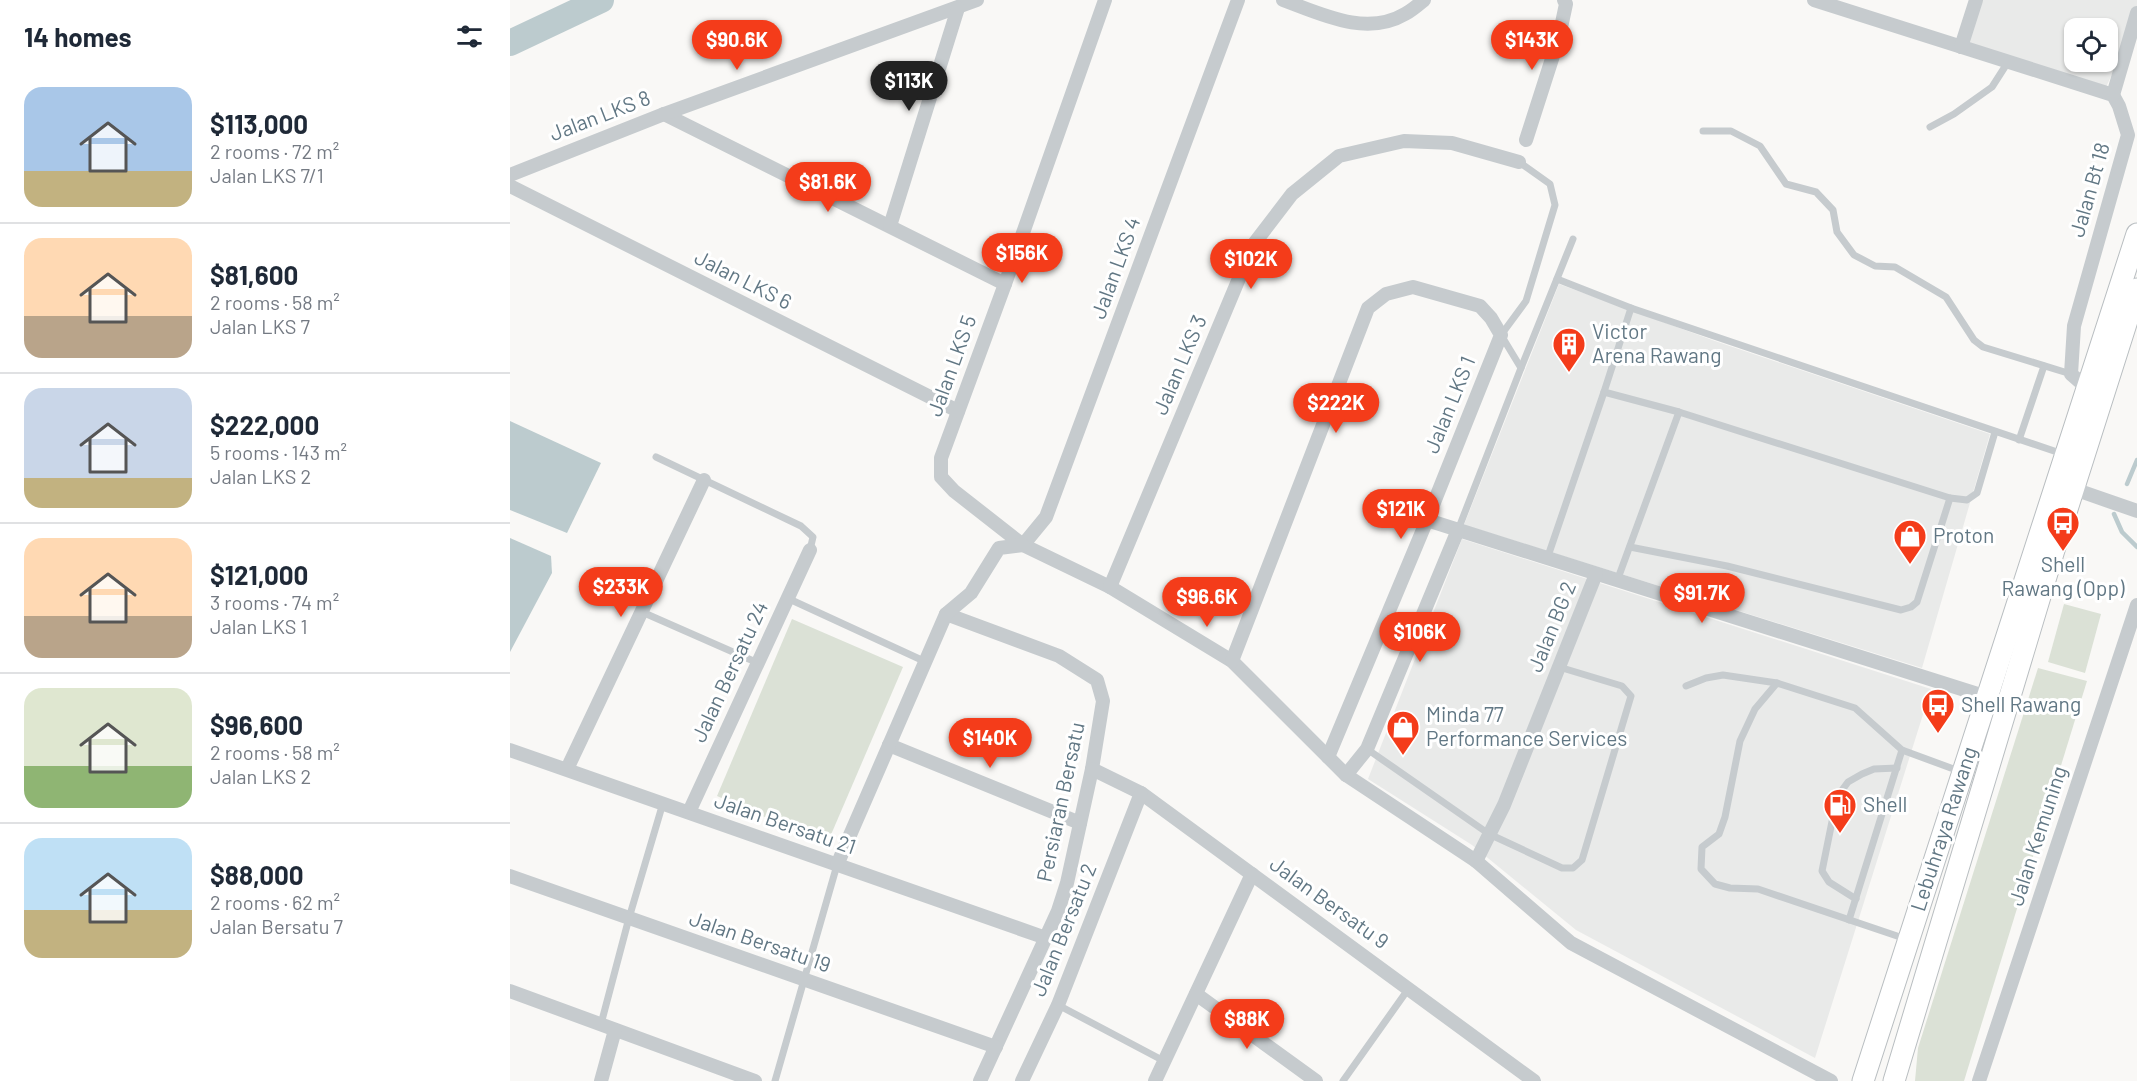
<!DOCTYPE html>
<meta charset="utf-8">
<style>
body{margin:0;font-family:Barlow,sans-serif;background:#f2f2f3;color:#1f2937;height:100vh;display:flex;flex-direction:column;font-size:22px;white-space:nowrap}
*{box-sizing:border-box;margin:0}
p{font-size:20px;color:#747a83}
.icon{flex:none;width:33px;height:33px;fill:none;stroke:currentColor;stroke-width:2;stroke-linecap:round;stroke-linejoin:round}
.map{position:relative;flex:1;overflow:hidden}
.panel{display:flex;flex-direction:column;background:#fff;width:510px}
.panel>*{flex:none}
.tools{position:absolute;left:1554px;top:18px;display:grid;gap:12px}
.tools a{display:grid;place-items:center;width:54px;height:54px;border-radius:12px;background:#fff;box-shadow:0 2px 4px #0004;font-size:30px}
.price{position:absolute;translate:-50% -51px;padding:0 14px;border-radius:21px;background:#f43c1a;color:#fff;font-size:20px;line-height:39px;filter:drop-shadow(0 2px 3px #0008)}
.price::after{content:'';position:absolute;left:50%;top:36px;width:18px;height:14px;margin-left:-9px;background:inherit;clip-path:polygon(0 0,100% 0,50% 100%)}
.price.active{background:#222;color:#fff}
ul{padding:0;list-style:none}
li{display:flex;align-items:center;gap:18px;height:150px;padding:0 24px}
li+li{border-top:2px solid #e0e1e3}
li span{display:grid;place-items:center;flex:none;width:168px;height:120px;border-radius:18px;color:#555}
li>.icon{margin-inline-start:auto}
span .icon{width:72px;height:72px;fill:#fffc;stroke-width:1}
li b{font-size:26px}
h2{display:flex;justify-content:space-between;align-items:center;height:72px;padding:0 24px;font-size:26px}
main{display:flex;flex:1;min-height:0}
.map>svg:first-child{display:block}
</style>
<main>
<section class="panel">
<h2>14 homes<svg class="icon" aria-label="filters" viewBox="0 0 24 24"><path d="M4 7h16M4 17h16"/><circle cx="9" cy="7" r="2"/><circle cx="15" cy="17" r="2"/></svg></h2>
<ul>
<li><span style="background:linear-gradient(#a9c7e8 70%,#c2b280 0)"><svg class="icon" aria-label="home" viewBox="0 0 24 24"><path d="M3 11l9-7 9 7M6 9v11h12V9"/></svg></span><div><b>$113,000</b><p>2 rooms · 72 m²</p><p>Jalan LKS 7/1</p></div></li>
<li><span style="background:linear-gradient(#ffd9b3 65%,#b9a48a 0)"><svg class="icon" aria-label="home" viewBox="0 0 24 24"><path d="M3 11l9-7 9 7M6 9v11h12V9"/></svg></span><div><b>$81,600</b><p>2 rooms · 58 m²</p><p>Jalan LKS 7</p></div></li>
<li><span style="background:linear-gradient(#c9d6e8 75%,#c2b280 0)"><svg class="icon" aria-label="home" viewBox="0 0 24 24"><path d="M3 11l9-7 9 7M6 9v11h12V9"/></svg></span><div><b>$222,000</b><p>5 rooms · 143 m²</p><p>Jalan LKS 2</p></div></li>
<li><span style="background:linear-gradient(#ffd9b3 65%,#b9a48a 0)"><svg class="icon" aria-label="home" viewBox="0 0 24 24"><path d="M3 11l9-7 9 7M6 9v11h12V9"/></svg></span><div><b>$121,000</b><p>3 rooms · 74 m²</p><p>Jalan LKS 1</p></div></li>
<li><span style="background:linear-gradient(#dfe7d0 65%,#8fb573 0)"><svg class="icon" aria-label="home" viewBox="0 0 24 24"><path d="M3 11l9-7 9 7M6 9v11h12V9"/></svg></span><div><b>$96,600</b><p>2 rooms · 58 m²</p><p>Jalan LKS 2</p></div></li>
<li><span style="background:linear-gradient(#bfe0f5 60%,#c2b280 0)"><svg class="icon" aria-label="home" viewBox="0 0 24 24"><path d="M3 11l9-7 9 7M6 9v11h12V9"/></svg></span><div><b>$88,000</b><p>2 rooms · 62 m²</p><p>Jalan Bersatu 7</p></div></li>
</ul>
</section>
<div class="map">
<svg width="1627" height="1081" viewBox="0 0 1627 1081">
<rect width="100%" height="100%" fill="#f9f8f6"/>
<g fill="#e9eae9" fill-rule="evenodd">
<path d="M 1473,0 L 1627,0 L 1627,22 L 1596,87 L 1458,43 ZM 1564,28 L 1598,28 L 1598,62 L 1564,62 Z"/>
<polygon points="1049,284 1205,341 1480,434 1412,668 954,525"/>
<polygon points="952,539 1421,689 1305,1058 1066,930 962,845 858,779"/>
</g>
<g fill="#dbe1d6">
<polygon points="1554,604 1591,614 1575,673 1538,662"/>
<polygon points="282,619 393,667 317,844 207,796"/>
<polygon points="1528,668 1577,681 1454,1081 1405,1081 1408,1048"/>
</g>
<g fill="#bccbce">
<polygon points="0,421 91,463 57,533 0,510"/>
<polygon points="0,538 41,556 42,573 0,652"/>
</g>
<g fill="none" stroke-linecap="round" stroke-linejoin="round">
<g stroke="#bccbce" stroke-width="4.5">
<polyline points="1617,484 1627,460"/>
<polyline points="1604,514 1612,532 1627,547"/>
</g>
<polyline stroke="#bccbce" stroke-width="26" points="0,43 91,0"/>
<defs>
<g id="primary">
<polyline points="1353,1081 1627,234"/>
<polyline points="1384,1081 1544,550 1627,289"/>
</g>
</defs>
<use href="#primary" stroke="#b9bec1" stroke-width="23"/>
<g stroke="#c6cbce" stroke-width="7">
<polyline points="1420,127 1444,114 1482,87 1498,62"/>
<polyline points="1193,131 1221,131 1250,146 1276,184 1306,192 1323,210 1327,232 1344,255 1365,266 1385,267 1436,297 1464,340 1473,347 1561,374"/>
<polyline points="1047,279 1121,308"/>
<polyline points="1011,368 1063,239"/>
<polyline points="1485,432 1467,493 1457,500 1440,498 1169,412 1094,392 1121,308 1553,454"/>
<polyline points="1509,440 1534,366"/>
<polyline points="146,457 291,526 303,537 300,550"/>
<polyline points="948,530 1011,368 991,335 1016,301 1045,205 1040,184 1009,162"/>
<polyline points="1120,547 1217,566 1391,610 1401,607 1407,602 1440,498"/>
<polyline points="1037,559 1094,392"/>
<polyline points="1107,581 1169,412"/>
<polyline points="277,598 416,662"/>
<polyline points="132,612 248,663"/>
<polyline points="1176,686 1196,678 1213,675 1267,683"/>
<polyline points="857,749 979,834 1052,868 1063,868 1072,860 1121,696 1112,686 1049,667"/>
<polyline points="1346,899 1319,882 1312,871 1327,797 1338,782 1352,774 1364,769 1387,768"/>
<polyline points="1339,920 1392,750"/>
<polyline points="1396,939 1248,889 1220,888 1205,884 1191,869 1192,847 1209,834 1215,817 1230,741 1245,709 1267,683 1345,708 1392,750 1449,771"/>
<polyline points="548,1005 654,1061"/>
<polyline points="91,1024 119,918 153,803"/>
<polyline points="265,1081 327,865"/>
<polyline points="833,1081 899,988"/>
</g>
<g stroke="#c6cbce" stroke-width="14">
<polyline points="595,0 495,284 431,458 431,477 444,491 513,545 600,587 722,661 836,775 966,861 1061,943 1321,1081"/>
<path d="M 773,0 C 811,14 856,37 895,14 C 901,11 908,5 914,0"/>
<polyline points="1304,0 1603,95 1609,106 1618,135 1564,326 1561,374 1577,388"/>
<polyline points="1451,47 1466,0"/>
<polyline points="1603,95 1627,13"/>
<polyline points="154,114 495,284"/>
<polyline points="1016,140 1049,37 1056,4 1054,0"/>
<polyline points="0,175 154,114 467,0"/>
<polyline points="0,186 448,411"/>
<polyline points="380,226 448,8"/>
<polyline points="1564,489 1627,511"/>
<polyline points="917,520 1477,697"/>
<polyline points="513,545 536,517 728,0"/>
<polyline points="600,587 743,245 782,194 829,156 894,141 942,143 1009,162"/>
<polyline points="436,614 549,656 587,680 593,701 582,769 557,883 548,911 470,1081"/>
<polyline points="722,661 858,308 876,294 903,287 970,306 981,318 991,335 917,520 818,757"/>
<polyline points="379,745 570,823"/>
<polyline points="0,750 536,938"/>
<polyline points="57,769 194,480"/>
<polyline points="582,769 631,793 1024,1081"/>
<polyline points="836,775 857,749 948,530"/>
<polyline points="179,812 300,550"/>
<polyline points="966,861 994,805 1086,574"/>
<polyline points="327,865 436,614 461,593 489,548 513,545"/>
<polyline points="0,876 486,1047"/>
<polyline points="0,991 245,1081"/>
<polyline points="686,994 806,1081"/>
<polyline points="91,1081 105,1030"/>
<polyline points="512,1081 548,1005 631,793"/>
<polyline points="645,1081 742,874"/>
<polyline points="1469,1081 1627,605"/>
</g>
<use href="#primary" stroke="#fff" stroke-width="21"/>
</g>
<defs>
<symbol id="building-pin" viewBox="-11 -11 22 30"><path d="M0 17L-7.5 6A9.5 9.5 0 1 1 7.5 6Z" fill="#f43c1a" stroke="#fff"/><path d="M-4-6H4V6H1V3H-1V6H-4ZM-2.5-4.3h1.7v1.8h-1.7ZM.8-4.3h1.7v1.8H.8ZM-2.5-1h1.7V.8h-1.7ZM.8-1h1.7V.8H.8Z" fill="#fff"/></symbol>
<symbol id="bus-pin" viewBox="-11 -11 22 30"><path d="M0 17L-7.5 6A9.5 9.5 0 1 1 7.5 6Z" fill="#f43c1a" stroke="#fff"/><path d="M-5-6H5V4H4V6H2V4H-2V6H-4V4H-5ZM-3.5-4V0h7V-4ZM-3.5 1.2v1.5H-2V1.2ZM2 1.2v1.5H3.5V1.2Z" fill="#fff"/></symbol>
<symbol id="shop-pin" viewBox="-11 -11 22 30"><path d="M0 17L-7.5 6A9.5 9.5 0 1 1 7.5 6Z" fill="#f43c1a" stroke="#fff"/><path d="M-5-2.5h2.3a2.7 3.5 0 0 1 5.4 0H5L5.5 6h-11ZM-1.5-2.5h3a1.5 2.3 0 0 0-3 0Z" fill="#fff"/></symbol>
<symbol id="fuel-pin" viewBox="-11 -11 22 30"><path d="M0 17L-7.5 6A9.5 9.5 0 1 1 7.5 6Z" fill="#f43c1a" stroke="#fff"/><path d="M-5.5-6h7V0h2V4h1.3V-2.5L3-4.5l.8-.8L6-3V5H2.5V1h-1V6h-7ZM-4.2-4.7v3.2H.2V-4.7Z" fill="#fff"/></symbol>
</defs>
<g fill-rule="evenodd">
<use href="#building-pin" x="1040" y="325" width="38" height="52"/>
<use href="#bus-pin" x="1534" y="504" width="38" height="52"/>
<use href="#shop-pin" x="1381" y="517" width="38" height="52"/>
<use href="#bus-pin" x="1409" y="686" width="38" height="52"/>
<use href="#shop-pin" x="874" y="708" width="38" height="52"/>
<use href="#fuel-pin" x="1311" y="786" width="38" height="52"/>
</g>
<g text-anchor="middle" stroke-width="6" stroke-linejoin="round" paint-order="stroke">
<g font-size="21" fill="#617784" stroke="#fff">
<text transform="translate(90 116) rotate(-21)" y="7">Jalan LKS 8</text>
<text transform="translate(1580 190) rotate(-74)" y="7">Jalan Bt 18</text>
<text transform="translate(606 268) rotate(-70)" y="7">Jalan LKS 4</text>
<text transform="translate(233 280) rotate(27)" y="7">Jalan LKS 6</text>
<text transform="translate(670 365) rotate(-67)" y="7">Jalan LKS 3</text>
<text transform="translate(442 366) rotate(-70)" y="7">Jalan LKS 5</text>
<text transform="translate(940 405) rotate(-68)" y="7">Jalan LKS 1</text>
<text transform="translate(1042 627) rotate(-68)" y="7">Jalan BG 2</text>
<text transform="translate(220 672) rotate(-65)" y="7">Jalan Bersatu 24</text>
<text transform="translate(551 802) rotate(-78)" y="7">Persiaran Bersatu</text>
<text transform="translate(275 824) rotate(19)" y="7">Jalan Bersatu 21</text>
<text transform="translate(1434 829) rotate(-72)" y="7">Lebuhraya Rawang</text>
<text transform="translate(1528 836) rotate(-72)" y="7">Jalan Kemuning</text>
<text transform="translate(819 903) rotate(36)" y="7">Jalan Bersatu 9</text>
<text transform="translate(554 930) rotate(-68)" y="7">Jalan Bersatu 2</text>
<text transform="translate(250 942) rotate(19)" y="7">Jalan Bersatu 19</text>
</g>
<g font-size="21" fill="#617784" stroke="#fff" text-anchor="start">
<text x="1082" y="339">Victor<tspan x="1082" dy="24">Arena Rawang</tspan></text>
<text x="1423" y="543">Proton</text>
<text x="1553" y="572" text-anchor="middle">Shell<tspan x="1553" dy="24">Rawang (Opp)</tspan></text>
<text x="1451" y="712">Shell Rawang</text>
<text x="916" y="722">Minda 77<tspan x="916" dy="24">Performance Services</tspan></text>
<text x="1353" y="812">Shell</text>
</g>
</g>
</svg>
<div class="tools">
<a><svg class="icon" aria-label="locate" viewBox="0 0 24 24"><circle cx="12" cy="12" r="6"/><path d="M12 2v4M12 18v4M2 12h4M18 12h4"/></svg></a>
</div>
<b class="price" style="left:227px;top:71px">$90.6K</b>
<b class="price" style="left:1022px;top:71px">$143K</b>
<b class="price active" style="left:399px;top:112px">$113K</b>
<b class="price" style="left:318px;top:213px">$81.6K</b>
<b class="price" style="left:512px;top:284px">$156K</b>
<b class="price" style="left:741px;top:290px">$102K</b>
<b class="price" style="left:826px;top:434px">$222K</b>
<b class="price" style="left:891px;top:540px">$121K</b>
<b class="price" style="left:111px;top:618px">$233K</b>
<b class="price" style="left:1192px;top:624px">$91.7K</b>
<b class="price" style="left:697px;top:628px">$96.6K</b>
<b class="price" style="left:910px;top:663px">$106K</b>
<b class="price" style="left:480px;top:769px">$140K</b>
<b class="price" style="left:737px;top:1050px">$88K</b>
</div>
</main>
